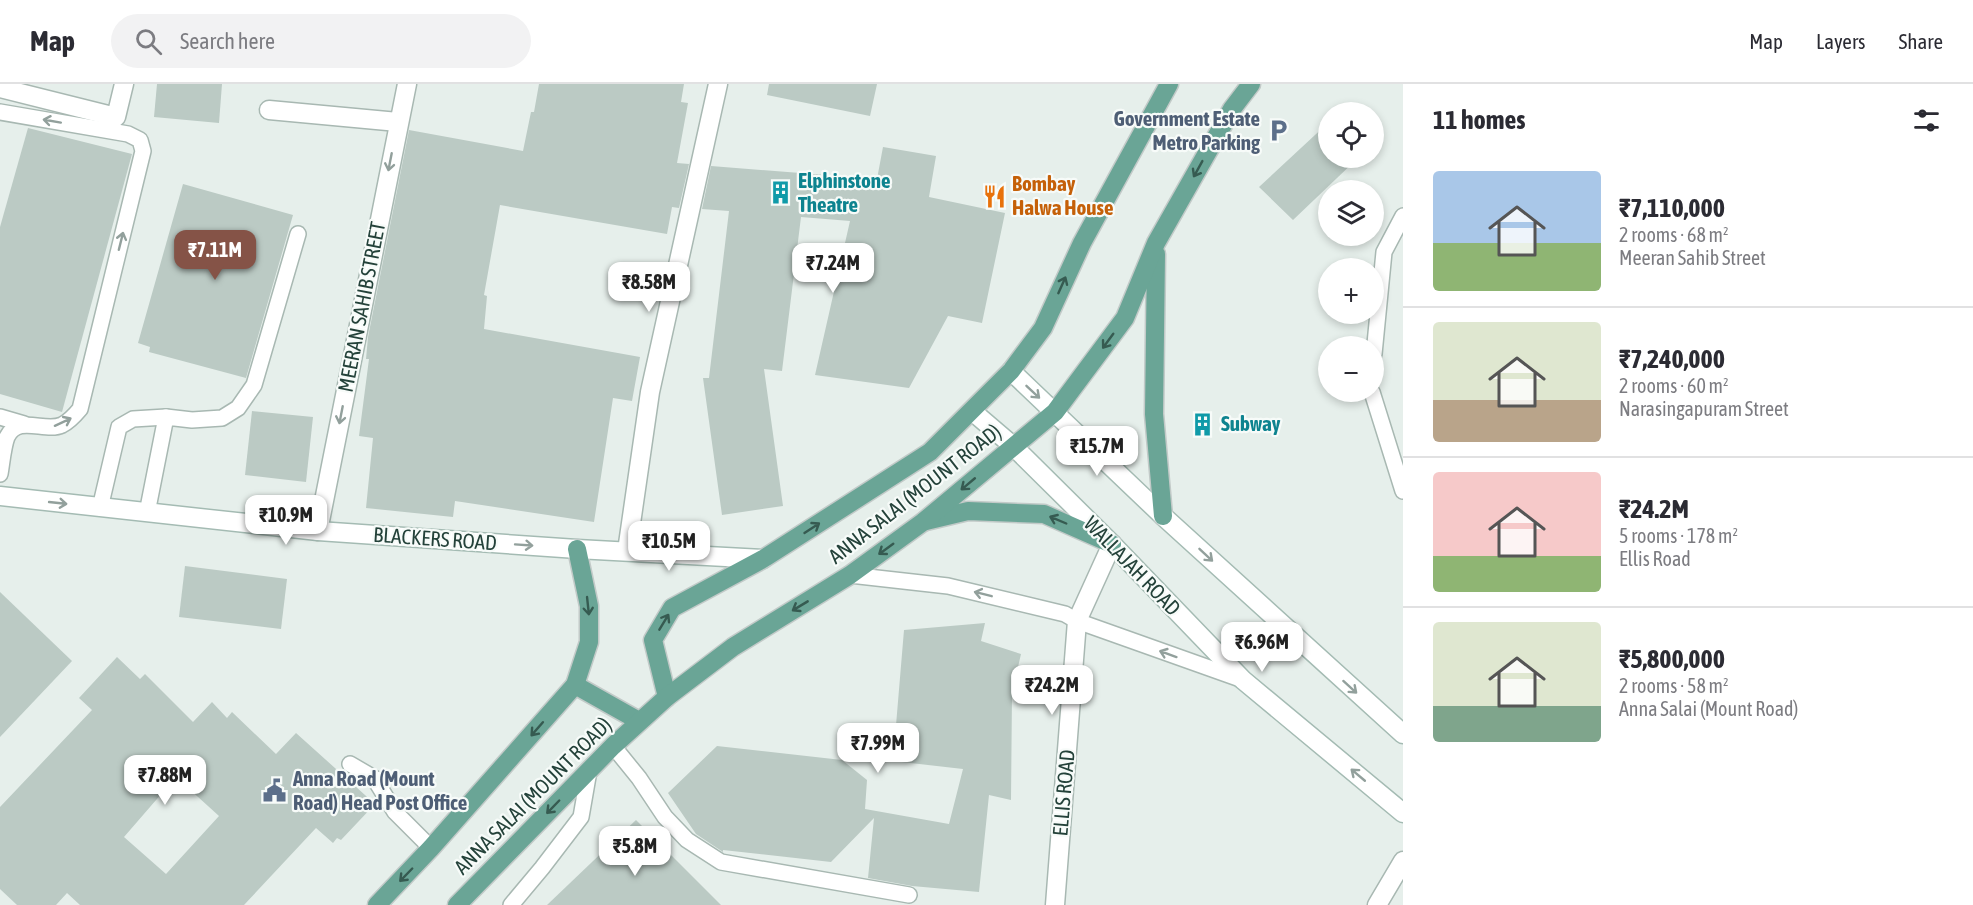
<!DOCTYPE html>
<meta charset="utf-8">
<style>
body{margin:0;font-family:"Asap Condensed",sans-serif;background:#f2f2f3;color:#2b2b33;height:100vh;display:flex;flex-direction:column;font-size:22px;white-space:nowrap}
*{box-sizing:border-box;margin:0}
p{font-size:20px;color:#7c7c81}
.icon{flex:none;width:33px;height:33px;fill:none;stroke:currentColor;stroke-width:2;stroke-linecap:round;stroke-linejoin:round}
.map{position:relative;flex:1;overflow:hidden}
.details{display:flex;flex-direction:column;background:#fff;width:570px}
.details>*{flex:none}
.buttons{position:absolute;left:1318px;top:18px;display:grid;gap:12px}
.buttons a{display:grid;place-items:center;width:66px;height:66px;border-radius:50%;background:#fff;box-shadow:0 3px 9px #0003;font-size:30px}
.price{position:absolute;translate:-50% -51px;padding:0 14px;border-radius:12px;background:#fff;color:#222;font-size:20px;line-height:39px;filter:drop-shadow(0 2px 3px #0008)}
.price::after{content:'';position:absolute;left:50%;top:36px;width:18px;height:14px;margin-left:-9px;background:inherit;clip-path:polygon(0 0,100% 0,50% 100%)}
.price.on{background:#855347;color:#fff}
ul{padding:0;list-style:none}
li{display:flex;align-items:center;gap:18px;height:150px;padding:0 30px}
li+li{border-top:2px solid #e1e1e2}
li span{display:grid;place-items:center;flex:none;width:168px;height:120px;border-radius:6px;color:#555}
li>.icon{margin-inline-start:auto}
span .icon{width:72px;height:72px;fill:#fffc;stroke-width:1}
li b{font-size:26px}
h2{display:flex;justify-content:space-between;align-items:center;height:72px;padding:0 30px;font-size:26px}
header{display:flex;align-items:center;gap:36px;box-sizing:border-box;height:84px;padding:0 30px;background:#fff;border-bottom:2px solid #e1e1e2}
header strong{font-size:28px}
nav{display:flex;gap:33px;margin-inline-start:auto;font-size:21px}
.search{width:420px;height:54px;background:#f2f2f3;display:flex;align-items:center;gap:15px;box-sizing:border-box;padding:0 21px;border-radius:33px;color:#7c7c81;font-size:22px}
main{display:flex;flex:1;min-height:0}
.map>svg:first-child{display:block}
</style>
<header>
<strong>Map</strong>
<div class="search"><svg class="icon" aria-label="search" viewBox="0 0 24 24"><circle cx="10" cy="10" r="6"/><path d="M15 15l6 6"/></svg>Search here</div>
<nav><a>Map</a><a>Layers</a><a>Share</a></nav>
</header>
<main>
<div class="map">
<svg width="1403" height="821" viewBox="0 0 1403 821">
<rect width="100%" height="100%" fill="#e6efeb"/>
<g fill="#bbcac4" fill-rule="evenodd">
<polygon points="157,0 222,0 219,39 154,33"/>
<polygon points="539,0 684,0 681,18 688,19 677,79 689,80 679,124 672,123 667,150 500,121 484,211 487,212 484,245 640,273 632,317 613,314 594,438 455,417 453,433 366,424 373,354 359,352 369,275 366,275 368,253 409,46 523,67 531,28 534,28"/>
<polygon points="769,0 877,0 870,32 767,11"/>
<polygon points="1329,38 1329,74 1358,74 1293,136 1259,103"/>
<polygon points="28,44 132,70 62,328 0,310 0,143"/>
<polygon points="883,63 936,72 929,113 1005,129 982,239 948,232 909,304 815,291 850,137 801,133 782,287 764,285 783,422 722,431 703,294 709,294 729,127 702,125 711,82 877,95"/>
<polygon points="183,100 293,131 246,294 149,268 150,263 138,259"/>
<polygon points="252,327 313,333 306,398 245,391"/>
<polygon points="185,482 287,495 281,545 179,533"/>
<polygon points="0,508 72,577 0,653"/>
<polygon points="985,539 981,557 1021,570 1012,609 1011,716 989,711 979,808 912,802 868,794 874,734 831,778 723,766 723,768 696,750 668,709 717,662 842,676 867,696 865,725 949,740 963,685 893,677 904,546"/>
<path d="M 117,573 L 140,595 L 145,590 L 193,638 L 212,618 L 227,634 L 232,628 L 276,670 L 296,649 L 375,720 L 341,756 L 337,754 L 333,759 L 316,744 L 244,821 L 80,821 L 67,809 L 56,821 L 17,821 L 0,805 L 0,723 L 92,626 L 79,614 ZM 176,693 L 219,732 L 166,790 L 124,753 Z"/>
<polygon points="636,736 721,821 547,821"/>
</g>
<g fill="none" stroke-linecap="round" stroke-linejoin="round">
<defs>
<g id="lane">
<path d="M 0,28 L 128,50 L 140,56 L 143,67 L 80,325 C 75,331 70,337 62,341 C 45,349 18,330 7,353 C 3,364 2,379 0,390"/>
<polyline points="1374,270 1384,168 1403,132"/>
<polyline points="1372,308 1403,407"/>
<polyline points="0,333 24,340"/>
<polyline points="100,424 119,343 133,335 166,333"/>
<polyline points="147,429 166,333 192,336 222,334 238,324 254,301 298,150"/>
<polyline points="850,491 948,502 1065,530 1077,537 1243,596"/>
<polyline points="613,662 639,694 665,733 687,756 721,778 909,811"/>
<polyline points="350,680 374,694 395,728 431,764"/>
<polyline points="511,821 542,784 581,733 589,687"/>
</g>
<g id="street">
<polyline points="0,4 116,33 124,0"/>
<polyline points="269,26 398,38"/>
<polyline points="318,447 407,0"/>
<polyline points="627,467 650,308 718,0"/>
<polyline points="1055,821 1077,537 1112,460"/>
<polyline points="1377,821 1403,777"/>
</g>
<g id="secondary">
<polyline points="1011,287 1163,432 1403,650"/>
<polyline points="972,327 1013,362 1112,460 1243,596 1403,729"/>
<polyline points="0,412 318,447 577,465 763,475"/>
</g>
<g id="primary">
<polyline points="1156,170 1154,330 1163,432"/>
<polyline points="926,437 968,427 1044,430 1112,460"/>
<polyline points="575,601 639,637"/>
<polyline points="667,613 653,556 672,524 763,475 930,368 1011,287 1043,244 1082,159 1169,0"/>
<polyline points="377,821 431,764 575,601 589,558 589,522 577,465"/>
<polyline points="457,821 613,662 667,613 733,563 850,491 923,438 1055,328 1125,234 1156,159 1232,25 1251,0"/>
</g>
</defs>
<use href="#lane" stroke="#a8b8b2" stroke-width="18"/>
<use href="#street" stroke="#a8b8b2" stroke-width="21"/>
<use href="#secondary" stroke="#a4bbb3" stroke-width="21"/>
<use href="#primary" stroke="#c2cac8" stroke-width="21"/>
<use href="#lane" stroke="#fff" stroke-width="15"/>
<use href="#street" stroke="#fff" stroke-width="18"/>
<use href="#secondary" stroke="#fff" stroke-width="18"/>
<use href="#primary" stroke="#6aa596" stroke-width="18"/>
</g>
<defs><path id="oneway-shaft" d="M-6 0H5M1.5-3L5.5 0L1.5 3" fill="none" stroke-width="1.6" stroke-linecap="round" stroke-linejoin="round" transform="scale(1.5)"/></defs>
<g stroke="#92a09c">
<use href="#oneway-shaft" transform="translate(52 37) rotate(-170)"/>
<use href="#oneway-shaft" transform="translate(390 78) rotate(101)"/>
<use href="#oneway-shaft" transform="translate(121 157) rotate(-76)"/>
<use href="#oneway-shaft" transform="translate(1033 308) rotate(43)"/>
<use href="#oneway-shaft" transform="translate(341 331) rotate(101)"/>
<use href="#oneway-shaft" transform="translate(63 338) rotate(-25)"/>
<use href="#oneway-shaft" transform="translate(58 419) rotate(6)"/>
<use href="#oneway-shaft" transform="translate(524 461) rotate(4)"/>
<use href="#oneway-shaft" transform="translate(1206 471) rotate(43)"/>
<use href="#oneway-shaft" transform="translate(983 510) rotate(-166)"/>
<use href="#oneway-shaft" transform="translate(1168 570) rotate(-160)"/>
<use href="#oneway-shaft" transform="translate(1350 603) rotate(42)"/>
<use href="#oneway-shaft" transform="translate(1358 691) rotate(-140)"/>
</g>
<g stroke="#365b51">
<use href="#oneway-shaft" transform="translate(1198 85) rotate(119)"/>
<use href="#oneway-shaft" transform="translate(1062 201) rotate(-66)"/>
<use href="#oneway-shaft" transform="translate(1108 257) rotate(126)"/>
<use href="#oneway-shaft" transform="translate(968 400) rotate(140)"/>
<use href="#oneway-shaft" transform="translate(1058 436) rotate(-157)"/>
<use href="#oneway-shaft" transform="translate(812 444) rotate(-33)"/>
<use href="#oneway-shaft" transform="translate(886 465) rotate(144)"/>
<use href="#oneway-shaft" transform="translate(588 522) rotate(84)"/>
<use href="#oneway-shaft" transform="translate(800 522) rotate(149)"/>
<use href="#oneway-shaft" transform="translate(664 538) rotate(-59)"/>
<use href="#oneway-shaft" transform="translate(537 645) rotate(131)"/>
<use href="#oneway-shaft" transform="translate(553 723) rotate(134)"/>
<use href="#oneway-shaft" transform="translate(406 791) rotate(134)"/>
</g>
<defs>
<symbol id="parking-bare" viewBox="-9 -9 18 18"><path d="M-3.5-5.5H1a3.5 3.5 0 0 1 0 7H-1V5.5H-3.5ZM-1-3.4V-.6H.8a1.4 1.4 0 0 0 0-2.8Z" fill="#5c6f8a" stroke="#f7fbf9" stroke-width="2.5" paint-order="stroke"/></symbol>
<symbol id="building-bare" viewBox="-9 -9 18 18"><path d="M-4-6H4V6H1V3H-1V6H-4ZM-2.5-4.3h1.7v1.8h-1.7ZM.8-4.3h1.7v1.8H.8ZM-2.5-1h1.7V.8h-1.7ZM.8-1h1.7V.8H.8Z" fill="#0f9aa8" stroke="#f7fbf9" stroke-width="2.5" paint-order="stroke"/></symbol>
<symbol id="restaurant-bare" viewBox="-9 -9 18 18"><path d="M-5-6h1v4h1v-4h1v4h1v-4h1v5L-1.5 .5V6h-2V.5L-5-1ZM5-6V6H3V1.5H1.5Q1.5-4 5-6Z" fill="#e8710a" stroke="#f7fbf9" stroke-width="2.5" paint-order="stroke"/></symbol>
<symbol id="civic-bare" viewBox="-9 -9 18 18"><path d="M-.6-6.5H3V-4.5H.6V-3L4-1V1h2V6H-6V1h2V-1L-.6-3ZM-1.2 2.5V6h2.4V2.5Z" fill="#5c6f8a" stroke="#f7fbf9" stroke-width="2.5" paint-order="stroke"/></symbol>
</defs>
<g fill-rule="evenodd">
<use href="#parking-bare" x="1262" y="30" width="33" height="33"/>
<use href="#building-bare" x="764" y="92" width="33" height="33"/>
<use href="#restaurant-bare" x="978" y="96" width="33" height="33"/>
<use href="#building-bare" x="1186" y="324" width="33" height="33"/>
<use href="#civic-bare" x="258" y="690" width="33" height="33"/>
</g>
<g text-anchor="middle" stroke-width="4.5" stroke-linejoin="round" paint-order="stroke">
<g font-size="21" font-weight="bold" fill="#4e5e75" stroke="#f7fbf9" text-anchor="end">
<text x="1260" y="42">Government Estate<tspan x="1260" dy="24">Metro Parking</tspan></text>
<text x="293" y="702" text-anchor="start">Anna Road (Mount<tspan x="293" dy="24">Road) Head Post Office</tspan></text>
</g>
<g font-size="21" font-weight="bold" fill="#0d838f" stroke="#f7fbf9" text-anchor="start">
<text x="798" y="104">Elphinstone<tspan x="798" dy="24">Theatre</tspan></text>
<text x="1221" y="347">Subway</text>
</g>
<g font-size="21" font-weight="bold" fill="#c56008" stroke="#f7fbf9" text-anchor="start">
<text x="1012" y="107">Bombay<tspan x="1012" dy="24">Halwa House</tspan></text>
</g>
<g font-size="21" fill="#24423a" stroke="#f7fbf9">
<text transform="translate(362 223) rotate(-79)" y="7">MEERAN SAHIB STREET</text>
<text transform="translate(915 410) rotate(-38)" y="7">ANNA SALAI (MOUNT ROAD)</text>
<text transform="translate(435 455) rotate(4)" y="7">BLACKERS ROAD</text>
<text transform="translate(1132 482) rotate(46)" y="7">WALLAJAH ROAD</text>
<text transform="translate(1064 709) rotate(-85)" y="7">ELLIS ROAD</text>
<text transform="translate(533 712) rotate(-45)" y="7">ANNA SALAI (MOUNT ROAD)</text>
</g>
</g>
</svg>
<div class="buttons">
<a><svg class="icon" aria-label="locate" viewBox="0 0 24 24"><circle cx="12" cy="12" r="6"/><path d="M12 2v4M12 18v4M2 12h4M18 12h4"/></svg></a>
<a><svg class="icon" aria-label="layers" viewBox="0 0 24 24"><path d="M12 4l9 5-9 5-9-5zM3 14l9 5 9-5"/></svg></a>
<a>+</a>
<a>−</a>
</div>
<b class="price on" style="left:215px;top:197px">₹7.11M</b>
<b class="price" style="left:833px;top:210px">₹7.24M</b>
<b class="price" style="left:649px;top:229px">₹8.58M</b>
<b class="price" style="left:1097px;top:393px">₹15.7M</b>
<b class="price" style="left:286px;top:462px">₹10.9M</b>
<b class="price" style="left:669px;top:488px">₹10.5M</b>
<b class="price" style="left:1262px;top:589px">₹6.96M</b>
<b class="price" style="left:1052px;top:632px">₹24.2M</b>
<b class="price" style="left:878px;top:690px">₹7.99M</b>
<b class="price" style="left:165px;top:722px">₹7.88M</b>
<b class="price" style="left:635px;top:793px">₹5.8M</b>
</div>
<section class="details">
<h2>11 homes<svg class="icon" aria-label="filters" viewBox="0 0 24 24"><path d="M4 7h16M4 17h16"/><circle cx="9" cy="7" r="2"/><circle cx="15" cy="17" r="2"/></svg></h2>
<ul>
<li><span style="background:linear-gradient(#a9c7e8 60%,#8fb573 0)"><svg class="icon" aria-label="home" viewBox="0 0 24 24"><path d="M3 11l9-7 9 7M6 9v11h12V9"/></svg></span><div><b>₹7,110,000</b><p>2 rooms · 68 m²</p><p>Meeran Sahib Street</p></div></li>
<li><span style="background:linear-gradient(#dfe7d0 65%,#b9a48a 0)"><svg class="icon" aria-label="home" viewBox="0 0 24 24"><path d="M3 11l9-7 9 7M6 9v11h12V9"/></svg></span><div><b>₹7,240,000</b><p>2 rooms · 60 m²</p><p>Narasingapuram Street</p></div></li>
<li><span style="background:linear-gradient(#f6c9c9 70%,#8fb573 0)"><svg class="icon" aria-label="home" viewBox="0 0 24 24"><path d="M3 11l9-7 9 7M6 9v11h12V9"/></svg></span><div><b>₹24.2M</b><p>5 rooms · 178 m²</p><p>Ellis Road</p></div></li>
<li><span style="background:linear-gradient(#dfe7d0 70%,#7fa58c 0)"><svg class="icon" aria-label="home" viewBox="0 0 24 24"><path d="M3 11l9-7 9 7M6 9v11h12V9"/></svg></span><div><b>₹5,800,000</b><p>2 rooms · 58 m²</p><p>Anna Salai (Mount Road)</p></div></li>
</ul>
</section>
</main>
